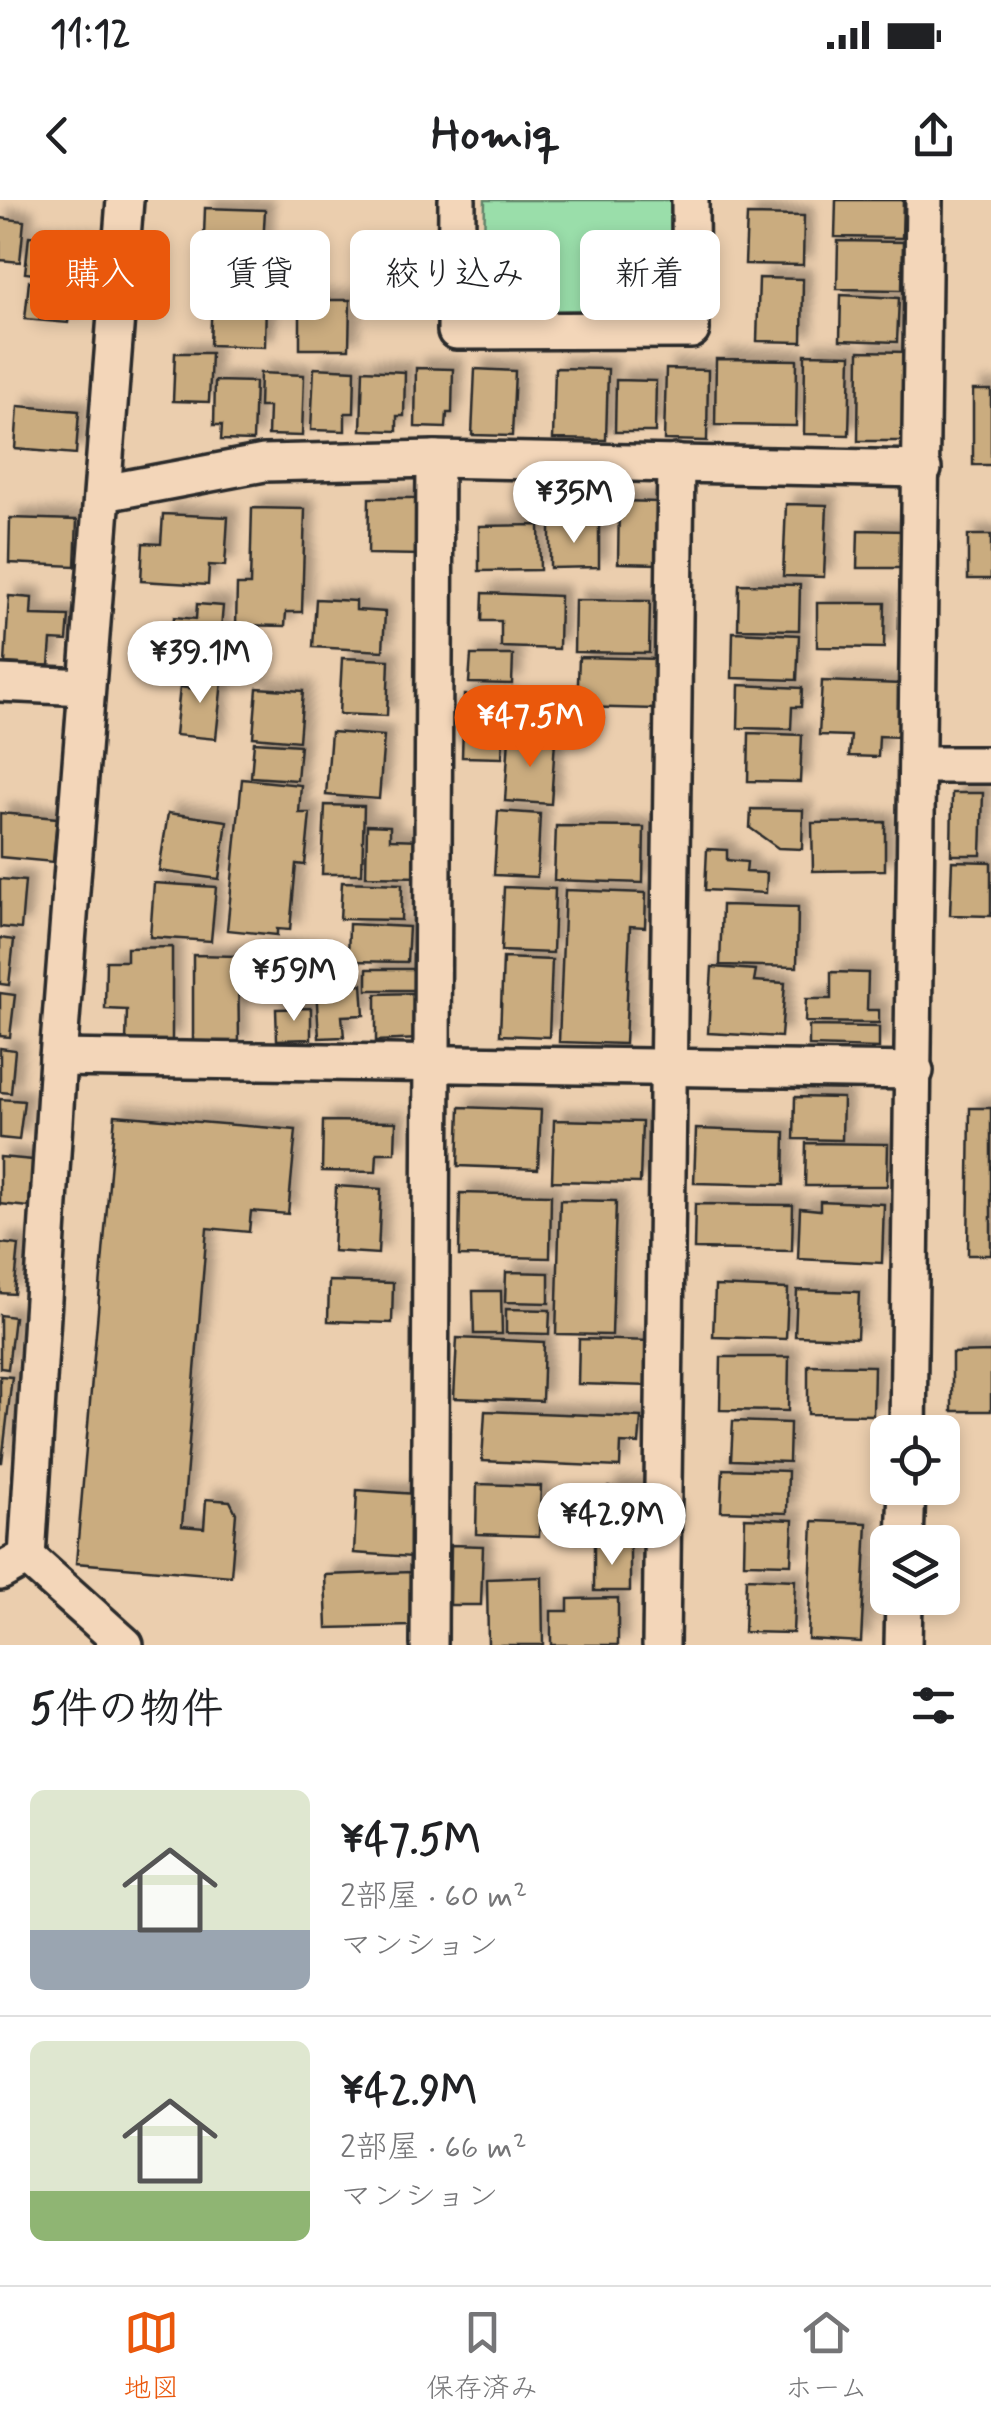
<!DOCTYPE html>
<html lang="ja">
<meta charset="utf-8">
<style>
body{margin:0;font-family:Mynerve,"Klee One",sans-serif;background:#f2f2f2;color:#202124;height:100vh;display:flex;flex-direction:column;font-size:38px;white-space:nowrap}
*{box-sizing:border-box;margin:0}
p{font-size:32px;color:#757577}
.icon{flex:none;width:55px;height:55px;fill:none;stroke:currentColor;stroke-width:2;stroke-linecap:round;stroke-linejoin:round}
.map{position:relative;height:1445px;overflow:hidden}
.side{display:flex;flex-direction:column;background:#fff;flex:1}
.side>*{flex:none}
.hud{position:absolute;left:30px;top:30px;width:932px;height:90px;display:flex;gap:20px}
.fabs{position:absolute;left:870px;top:1215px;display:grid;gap:20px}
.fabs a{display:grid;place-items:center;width:90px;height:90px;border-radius:15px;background:#fff;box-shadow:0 5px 15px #0003;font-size:50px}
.price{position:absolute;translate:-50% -85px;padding:0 22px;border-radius:35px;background:#fff;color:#222;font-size:32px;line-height:65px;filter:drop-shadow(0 2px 5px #0008)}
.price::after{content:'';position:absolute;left:50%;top:60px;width:30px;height:22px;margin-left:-15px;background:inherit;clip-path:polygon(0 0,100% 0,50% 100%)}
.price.on{background:#ea580c;color:#fff}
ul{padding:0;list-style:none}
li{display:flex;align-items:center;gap:30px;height:250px;padding:0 30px}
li+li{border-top:2px solid #e0e0e0}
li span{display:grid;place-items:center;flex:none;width:280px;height:200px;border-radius:15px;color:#555}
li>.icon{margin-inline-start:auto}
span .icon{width:120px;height:120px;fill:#fffc;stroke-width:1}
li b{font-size:42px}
h2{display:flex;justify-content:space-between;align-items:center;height:120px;padding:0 30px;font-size:42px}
.chip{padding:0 35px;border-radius:15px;background:#fff;box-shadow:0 5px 15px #0003;font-size:35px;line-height:90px}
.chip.on{background:#ea580c;color:#fff}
.status{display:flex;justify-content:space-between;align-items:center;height:70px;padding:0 50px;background:#fff;direction:ltr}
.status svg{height:28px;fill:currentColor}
header{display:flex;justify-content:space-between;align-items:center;height:130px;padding:0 30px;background:#fff;font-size:45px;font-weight:800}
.tab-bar{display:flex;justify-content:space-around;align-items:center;height:140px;border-top:2px solid #e0e0e0;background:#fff;font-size:28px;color:#757577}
.tab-bar a{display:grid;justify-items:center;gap:5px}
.tab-bar .on{color:#ea580c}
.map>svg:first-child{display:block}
</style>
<div class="status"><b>11:12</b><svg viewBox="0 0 49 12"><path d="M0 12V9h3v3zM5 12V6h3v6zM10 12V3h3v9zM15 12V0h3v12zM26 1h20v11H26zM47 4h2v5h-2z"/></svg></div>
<header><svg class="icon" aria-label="back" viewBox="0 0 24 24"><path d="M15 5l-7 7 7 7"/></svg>Homiq<svg class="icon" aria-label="share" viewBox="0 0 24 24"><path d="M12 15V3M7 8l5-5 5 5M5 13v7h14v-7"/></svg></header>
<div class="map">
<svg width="991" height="1445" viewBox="0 0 991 1445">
<defs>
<filter id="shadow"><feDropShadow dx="9" dy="-9" stdDeviation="5" flood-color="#0004"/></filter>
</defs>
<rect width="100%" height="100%" fill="#ebceae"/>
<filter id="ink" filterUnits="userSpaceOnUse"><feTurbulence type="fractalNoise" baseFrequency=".01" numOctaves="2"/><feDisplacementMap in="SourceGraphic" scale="20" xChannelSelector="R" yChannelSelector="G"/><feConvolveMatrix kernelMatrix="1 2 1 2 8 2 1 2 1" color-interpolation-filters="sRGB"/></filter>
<g filter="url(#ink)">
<polygon fill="#9adeaa" stroke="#62846a" stroke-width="2.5" points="485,0 671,0 670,99 656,108 496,113 483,98"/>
<g fill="#caac7f" stroke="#2b2b2b" stroke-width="2.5" filter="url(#shadow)">
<polygon points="836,0 903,0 902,38 835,37"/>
<polygon points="205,8 265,10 262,64 203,63"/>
<polygon points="747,15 804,16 803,65 745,64"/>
<polygon points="0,18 24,21 20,62 0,60"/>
<polygon points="29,36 90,42 87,80 25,73"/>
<polygon points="838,41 903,42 902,90 837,89"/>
<polygon points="759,78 803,79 802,142 757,141"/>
<polygon points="29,81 87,86 84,116 69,115 68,123 25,119"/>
<polygon points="841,95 899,98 897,142 840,140"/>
<polygon points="212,97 266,98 265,147 210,145"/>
<polygon points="300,100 350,100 349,149 300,149"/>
<polygon points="859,151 907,152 905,241 858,241"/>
<polygon points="175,153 211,153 209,202 173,201"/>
<polygon points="805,154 851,155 849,235 804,234"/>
<polygon points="716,159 797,160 796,226 715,225"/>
<polygon points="314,168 355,170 354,213 345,213 345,231 311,230"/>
<polygon points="416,168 453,169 452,213 447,213 446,228 415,227"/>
<polygon points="555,168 608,169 606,240 553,239"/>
<polygon points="475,169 515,171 512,236 472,235"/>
<polygon points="666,169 708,170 707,241 664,240"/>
<polygon points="363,170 405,172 404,216 397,216 397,231 361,230"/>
<polygon points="260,173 304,175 302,236 268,235 269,207 259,207"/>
<polygon points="616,180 656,181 655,232 615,232"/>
<polygon points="215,181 255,182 253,241 221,240 222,225 214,225"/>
<rect x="973" y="190" width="18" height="75"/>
<polygon points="18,206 79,211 76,254 15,249"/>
<polygon points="369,298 423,298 422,355 368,354"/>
<polygon points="619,301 659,302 658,364 618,363"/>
<polygon points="786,304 827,305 824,377 783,376"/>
<polygon points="252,308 305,309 302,412 286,412 285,426 236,425 237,385 250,385"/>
<polygon points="163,314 228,317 225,366 209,365 208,385 141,381 143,343 161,344"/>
<polygon points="10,318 77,320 75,366 9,363"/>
<polygon points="539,325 540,370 479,371 479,326"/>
<polygon points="550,325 599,325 599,367 550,368"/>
<polygon points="858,330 907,331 906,368 857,368"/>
<rect x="968" y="335" width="23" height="44"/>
<polygon points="739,384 800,385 799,430 738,429"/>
<polygon points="483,393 560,396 559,449 501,447 501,421 482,421"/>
<polygon points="9,396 32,398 31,415 69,416 67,441 51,440 49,466 5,463"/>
<polygon points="316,399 356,401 356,410 385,412 383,451 313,447"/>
<polygon points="575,400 650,401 649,453 574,452"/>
<polygon points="817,403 885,403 884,448 817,447"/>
<polygon points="197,404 223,406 218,464 170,460 174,417 196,419"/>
<polygon points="733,432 799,435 797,480 732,478"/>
<polygon points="471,455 513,455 512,484 469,483"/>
<polygon points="579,457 659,459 657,509 577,507"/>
<polygon points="342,458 389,460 387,516 339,514"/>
<polygon points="197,468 223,471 216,539 175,535 180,487 195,489"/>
<polygon points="822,481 902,484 900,537 879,536 878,557 849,556 851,536 819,535"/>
<polygon points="739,485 802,488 801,507 792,507 791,529 738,528"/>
<polygon points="257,488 303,491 299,541 253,537"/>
<polygon points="464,495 505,496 502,558 462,557"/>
<polygon points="331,532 384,536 379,599 326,595"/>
<polygon points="749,533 802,535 800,582 748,581"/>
<polygon points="509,537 555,540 551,604 505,601"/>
<polygon points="254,542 300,545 297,580 251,577"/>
<polygon points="242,579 301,585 299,613 310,613 305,665 296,664 290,730 277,729 277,735 227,730"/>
<polygon points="952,593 983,593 981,655 951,655"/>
<polygon points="325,605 364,606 362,674 322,674"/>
<polygon points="751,609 803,610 802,649 778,648 750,628"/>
<polygon points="498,611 540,614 537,677 494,675"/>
<polygon points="0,613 57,618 53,662 0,657"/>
<polygon points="168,613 227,621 219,679 159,671"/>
<polygon points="885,622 885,670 813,671 812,623"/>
<polygon points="367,625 390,626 390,639 424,640 423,677 366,676"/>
<polygon points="556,626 644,627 643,683 554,680"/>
<polygon points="707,649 727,650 727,660 747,662 746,672 767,673 766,693 705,690"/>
<polygon points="952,661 991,662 991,716 950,715"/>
<polygon points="0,679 25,681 21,729 0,727"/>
<polygon points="342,682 402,684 401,720 340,719"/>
<polygon points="154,683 216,687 211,741 150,737"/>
<polygon points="504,687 555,689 553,753 501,751"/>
<polygon points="565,690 646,693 645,727 630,726 625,844 559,842"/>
<polygon points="722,705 798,707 797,767 720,765"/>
<polygon points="349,724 409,727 407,762 348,761"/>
<polygon points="0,738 14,740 9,785 0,784"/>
<polygon points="172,747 172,841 126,841 127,810 105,809 106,761 127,761 127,748"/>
<rect x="253" y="752" width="53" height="47"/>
<polygon points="193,755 238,756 239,844 193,844"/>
<polygon points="503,758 552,760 549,837 500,835"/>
<polygon points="712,767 756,770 754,781 785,783 781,837 708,833"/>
<rect x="367" y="769" width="47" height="21"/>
<polygon points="831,772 868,773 867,810 879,810 879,823 805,822 806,799 831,799"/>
<polygon points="362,784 364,815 342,816 344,837 319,838 316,787"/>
<polygon points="0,793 15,795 10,837 0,836"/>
<polygon points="419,793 420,839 376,841 376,794"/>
<polygon points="311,808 311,839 277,840 276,809"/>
<polygon points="809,826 879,827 879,848 809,846"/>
<polygon points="0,848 15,850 11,893 0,892"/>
<polygon points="795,897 843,898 842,940 794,939"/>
<polygon points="0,899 24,901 19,940 0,938"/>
<polygon points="460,907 541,910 538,969 458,966"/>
<polygon points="970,908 991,908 991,1055 968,1055"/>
<polygon points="115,915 296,930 288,1014 251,1011 249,1032 207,1028 182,1326 204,1328 206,1299 230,1301 236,1313 231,1376 76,1363"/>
<polygon points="554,920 642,922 640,983 552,981"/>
<polygon points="323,921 396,922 395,953 377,953 376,972 322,971"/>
<polygon points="696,929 785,932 784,985 694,983"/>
<polygon points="806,943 888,944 887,986 805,986"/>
<polygon points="0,957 33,960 29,1007 0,1004"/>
<polygon points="336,986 381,989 378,1054 333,1051"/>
<polygon points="460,993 551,995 550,1058 459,1056"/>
<polygon points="560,1000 616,1001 612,1135 556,1134"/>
<polygon points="820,1001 884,1004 882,1063 798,1059 800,1008 820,1010"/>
<polygon points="695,1004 793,1005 792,1051 694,1049"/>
<polygon points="0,1043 19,1045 14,1094 0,1093"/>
<polygon points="506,1072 549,1073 549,1103 505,1102"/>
<polygon points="329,1081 393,1083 392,1123 328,1121"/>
<polygon points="715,1086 788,1089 786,1139 713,1137"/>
<polygon points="797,1090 859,1092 857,1138 795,1136"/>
<polygon points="473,1091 501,1091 502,1134 474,1134"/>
<polygon points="506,1109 550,1110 549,1134 506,1133"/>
<polygon points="0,1115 14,1117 8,1169 0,1168"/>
<polygon points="457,1138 544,1142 542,1201 454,1198"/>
<polygon points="579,1139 654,1141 653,1186 578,1184"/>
<polygon points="991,1152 991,1211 952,1211 952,1153"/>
<polygon points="721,1157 789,1157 788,1211 720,1210"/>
<polygon points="808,1165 874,1166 873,1215 808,1214"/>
<polygon points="0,1176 12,1177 2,1262 0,1262"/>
<polygon points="485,1211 641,1217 639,1244 621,1243 620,1267 482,1261"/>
<polygon points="733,1221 790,1223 789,1262 731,1260"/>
<polygon points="723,1269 788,1271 787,1313 721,1311"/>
<polygon points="477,1284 541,1286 539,1336 476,1334"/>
<polygon points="608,1287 645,1288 644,1339 607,1338"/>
<polygon points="357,1290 416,1294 412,1357 354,1353"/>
<polygon points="570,1308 601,1309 599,1340 569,1339"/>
<polygon points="745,1318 793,1320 791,1364 744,1363"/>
<polygon points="813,1321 867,1323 861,1442 808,1439"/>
<polygon points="451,1345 483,1346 481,1405 450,1405"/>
<rect x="594" y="1345" width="36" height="46"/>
<polygon points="411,1372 412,1426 327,1428 325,1375"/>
<polygon points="542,1377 543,1445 488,1445 487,1379"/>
<polygon points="746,1378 795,1380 793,1433 744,1432"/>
<polygon points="618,1398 618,1445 551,1445 551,1411 568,1411 568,1399"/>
</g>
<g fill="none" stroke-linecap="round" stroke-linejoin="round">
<defs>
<g id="minor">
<polyline points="457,0 456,131 691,130 690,0"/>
<polyline points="104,293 264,263 435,259 923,269"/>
<polyline points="0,483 86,487"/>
<polyline points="919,565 991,565"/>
<polyline points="58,858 915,871"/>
<polyline points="908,1232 924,0"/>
<polyline points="905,1342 907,1288"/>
<polyline points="27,1357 58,858 125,0"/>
<polyline points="0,1372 27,1357 125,1445"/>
<polyline points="429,1445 435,259"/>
<polyline points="661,1445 676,263"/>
<polyline points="903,1445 904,1398"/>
</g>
</defs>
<use href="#minor" stroke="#2b2b2b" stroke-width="42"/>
<use href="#minor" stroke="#f3d6b9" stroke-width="35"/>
</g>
</g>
</svg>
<div class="fabs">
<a><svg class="icon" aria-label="locate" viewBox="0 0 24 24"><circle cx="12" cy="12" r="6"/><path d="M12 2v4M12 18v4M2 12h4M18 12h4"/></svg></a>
<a><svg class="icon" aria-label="layers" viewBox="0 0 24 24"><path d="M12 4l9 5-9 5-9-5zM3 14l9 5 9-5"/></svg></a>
</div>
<b class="price" style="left:574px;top:346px">¥35M</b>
<b class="price" style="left:200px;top:506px">¥39.1M</b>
<b class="price on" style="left:530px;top:570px">¥47.5M</b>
<b class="price" style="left:294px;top:824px">¥59M</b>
<b class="price" style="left:612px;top:1368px">¥42.9M</b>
<div class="hud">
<a class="chip on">購入</a>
<a class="chip">賃貸</a>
<a class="chip">絞り込み</a>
<a class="chip">新着</a>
</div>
</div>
<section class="side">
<h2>5件の物件<svg class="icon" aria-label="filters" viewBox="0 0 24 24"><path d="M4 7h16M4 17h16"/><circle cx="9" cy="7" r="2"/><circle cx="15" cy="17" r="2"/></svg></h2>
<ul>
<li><span style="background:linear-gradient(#dfe7d0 70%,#9aa5b1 0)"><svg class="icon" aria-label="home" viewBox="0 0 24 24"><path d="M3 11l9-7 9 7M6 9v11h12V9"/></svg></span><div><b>¥47.5M</b><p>2部屋 · 60 m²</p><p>マンション</p></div></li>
<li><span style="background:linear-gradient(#dfe7d0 75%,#8fb573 0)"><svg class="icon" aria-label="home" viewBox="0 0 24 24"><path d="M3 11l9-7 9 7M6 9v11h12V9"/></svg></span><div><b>¥42.9M</b><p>2部屋 · 66 m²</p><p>マンション</p></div></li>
</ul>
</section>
<nav class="tab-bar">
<a class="on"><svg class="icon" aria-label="map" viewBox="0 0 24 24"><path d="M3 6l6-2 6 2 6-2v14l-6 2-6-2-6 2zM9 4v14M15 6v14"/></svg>地図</a>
<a><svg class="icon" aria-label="saved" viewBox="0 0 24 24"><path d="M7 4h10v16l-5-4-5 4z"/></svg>保存済み</a>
<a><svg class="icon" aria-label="home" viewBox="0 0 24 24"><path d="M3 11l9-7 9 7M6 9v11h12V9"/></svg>ホーム</a>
</nav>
